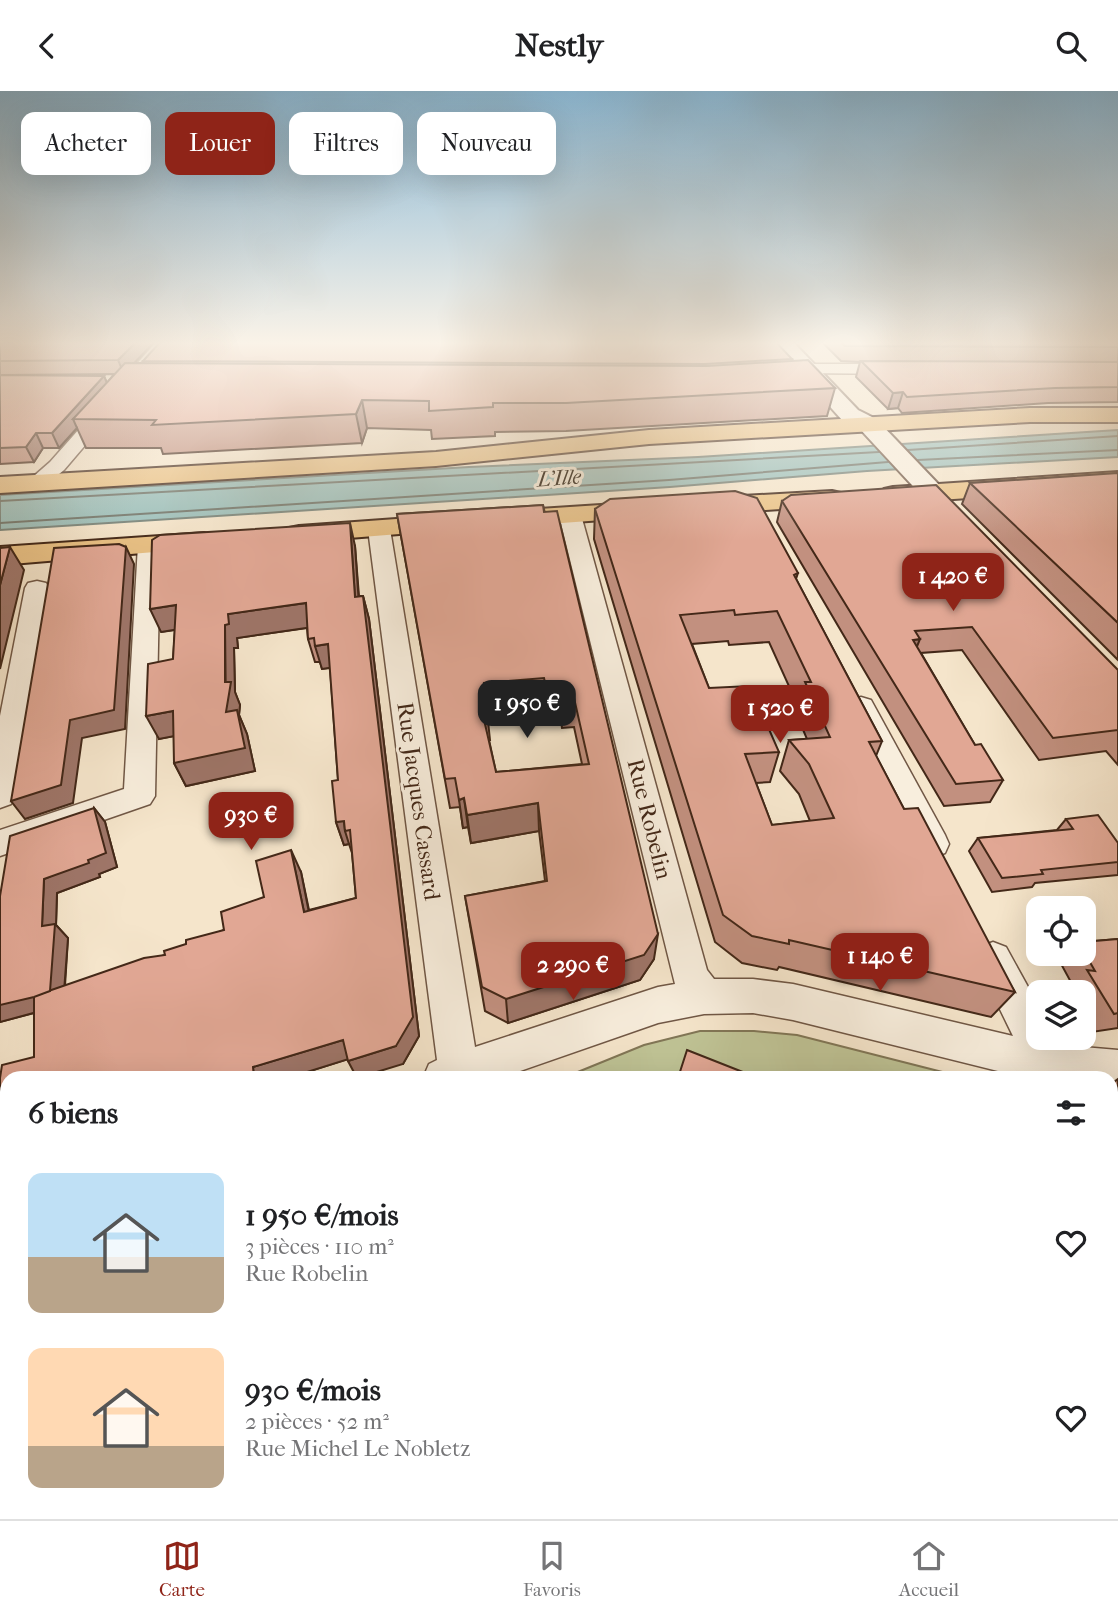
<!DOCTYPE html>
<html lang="fr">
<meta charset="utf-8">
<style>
body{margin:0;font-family:"IM FELL French Canon",serif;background:#f2f2f2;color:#202124;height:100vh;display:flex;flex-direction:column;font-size:26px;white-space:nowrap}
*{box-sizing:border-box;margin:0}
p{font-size:23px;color:#757577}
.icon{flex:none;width:38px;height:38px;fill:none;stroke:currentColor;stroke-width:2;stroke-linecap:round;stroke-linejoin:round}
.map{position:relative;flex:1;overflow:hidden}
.panel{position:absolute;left:0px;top:980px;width:1118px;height:448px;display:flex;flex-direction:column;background:#fff;border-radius:21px 21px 0 0;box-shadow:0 7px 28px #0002}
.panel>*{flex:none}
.hud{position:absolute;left:21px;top:21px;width:700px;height:63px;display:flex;gap:14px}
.tools{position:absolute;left:1026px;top:805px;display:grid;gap:14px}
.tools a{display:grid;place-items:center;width:70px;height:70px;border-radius:14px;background:#fff;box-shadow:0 7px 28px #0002;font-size:35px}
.price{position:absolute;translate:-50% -60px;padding:0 16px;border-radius:14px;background:#8f2418;color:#fff;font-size:23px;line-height:46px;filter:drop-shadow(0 2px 4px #0008)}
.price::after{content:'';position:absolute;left:50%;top:42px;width:21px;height:16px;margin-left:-10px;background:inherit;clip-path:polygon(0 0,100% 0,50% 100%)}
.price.on{background:#222;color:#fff}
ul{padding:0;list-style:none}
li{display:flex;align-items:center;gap:21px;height:175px;padding:0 28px}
li span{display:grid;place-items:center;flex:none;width:196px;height:140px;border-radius:14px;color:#555}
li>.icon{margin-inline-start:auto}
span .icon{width:84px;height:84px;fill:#fffc;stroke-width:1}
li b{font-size:30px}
h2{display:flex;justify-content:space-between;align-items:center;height:84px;padding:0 28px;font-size:30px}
.chip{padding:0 24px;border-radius:14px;background:#fff;box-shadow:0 7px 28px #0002;font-size:24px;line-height:63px}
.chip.on{background:#8f2418;color:#fff}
header{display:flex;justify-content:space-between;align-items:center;height:91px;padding:0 28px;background:#fff;font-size:32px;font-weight:800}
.tabs{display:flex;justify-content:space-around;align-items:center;height:98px;border-top:2px solid #e0e0e0;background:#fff;font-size:19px;color:#757577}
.tabs a{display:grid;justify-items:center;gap:4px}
.tabs .on{color:#8f2418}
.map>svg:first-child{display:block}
</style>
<header><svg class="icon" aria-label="back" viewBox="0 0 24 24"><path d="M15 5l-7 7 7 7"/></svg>Nestly<svg class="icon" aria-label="search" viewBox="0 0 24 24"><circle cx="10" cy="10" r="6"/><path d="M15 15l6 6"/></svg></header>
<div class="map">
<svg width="1118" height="1428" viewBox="0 0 1118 1428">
<rect width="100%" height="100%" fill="#f5e5cb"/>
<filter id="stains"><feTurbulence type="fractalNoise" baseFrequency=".00286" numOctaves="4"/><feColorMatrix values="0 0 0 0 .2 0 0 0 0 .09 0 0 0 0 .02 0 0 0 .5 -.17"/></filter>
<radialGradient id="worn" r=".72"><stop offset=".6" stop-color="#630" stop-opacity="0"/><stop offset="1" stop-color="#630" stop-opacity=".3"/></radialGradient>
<g fill="#bfc395" stroke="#817656" stroke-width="2">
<polygon points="700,940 754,940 797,944 966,987 563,987 644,954"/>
<polygon points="1111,1141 1118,1154 1118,1235 1111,1229"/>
<polygon points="7,1145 7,1421 340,1421 342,1428 0,1428 0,1147"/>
<polygon points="367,1421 578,1421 575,1428 355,1428"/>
</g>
<polygon fill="#9cbfba" stroke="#788379" stroke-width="2" points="1118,339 1118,366 867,380 670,396 0,439 0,404 469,376 698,366"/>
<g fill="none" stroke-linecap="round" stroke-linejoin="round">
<g stroke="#707469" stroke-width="2">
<polyline points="908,359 1118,345"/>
<polyline points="918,369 1118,359"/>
<polyline points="0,410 879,361"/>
<polyline points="0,432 669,389 888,371"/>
</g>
<defs>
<g id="minor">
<polygon points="157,250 174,250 64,379 43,396 29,396 26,392 50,371"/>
<polygon points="809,273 900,273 909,278 900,283 803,282 800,278 803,274"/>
<polygon points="570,417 578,419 581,424 707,879 714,888 753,888 793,893 1013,945 975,867 980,856 993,851 1006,856 1038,914 1038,947 1056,947 1060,954 1118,959 1118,999 1111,998 1111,987 1026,987 793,929 753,922 704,923 658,932 500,987 423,987 429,973 437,969 368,438 371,433 387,433 390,438 475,956 658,896 675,893 559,424 562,419"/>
<polygon points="149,447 157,449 160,454 155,705 150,713 0,765 0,739 124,698 138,454 141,449"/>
<polygon points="37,490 46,492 49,497 16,705 11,713 0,717 0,625 25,497 28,492"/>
<polygon points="861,606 871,609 945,744 949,753 945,762 933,766 921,762 847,616 851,609"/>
<polygon points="1111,1065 1118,1068 1118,1121 1111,1118"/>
<polygon points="7,1101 7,1147 0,1149 0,1103"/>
</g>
<polygon id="tertiary" points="771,250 792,250 858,319 876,328 942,397 946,402 942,407 933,410 924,407 860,338 842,329"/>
<g id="primary">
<polygon points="1030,317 1118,317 1118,331 1030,331 649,353 436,375 0,402 0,386 436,361 649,339"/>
<polygon points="1118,381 1118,397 893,412 884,410 880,404 884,398 893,396"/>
<polygon points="832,400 841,402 845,408 841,414 707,423 698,421 694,415 698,409 707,407"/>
<polygon points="647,411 656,413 660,419 656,425 508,436 498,434 495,428 498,422 508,420"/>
<polygon points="452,424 462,426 466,432 462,438 299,451 289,449 285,443 289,437 299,435"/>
<polygon points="204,442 214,444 218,450 214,456 0,474 0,456"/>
</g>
</defs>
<use href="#minor" stroke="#705745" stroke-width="3"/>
<use href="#tertiary" stroke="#705745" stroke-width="4"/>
<use href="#primary" stroke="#432818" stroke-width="4"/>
<use href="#minor" fill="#f8eedd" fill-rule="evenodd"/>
<use href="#tertiary" fill="#f8eedd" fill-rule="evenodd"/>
<use href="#primary" fill="#eac286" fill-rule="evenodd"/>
</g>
<g fill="#c2907f" stroke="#432818" stroke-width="2" fill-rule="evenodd">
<polygon points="0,250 155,250 134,272 144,272 143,270 792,268 791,270 835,297 827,325 566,340 495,341 495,345 432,348 431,339 367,337 362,352 163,363 161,357 86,357 77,337 59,357 43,357 34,371 0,373 0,284 104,285 107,292 114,283 0,284"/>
<polygon points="821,250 1118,250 1118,311 1048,312 902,322 898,317 888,318 856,286 860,271 841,270"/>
<polygon points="1118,382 1118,569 962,413 970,392"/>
<polygon points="782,410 1118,579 1118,674 1106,660 1039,669 962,559 921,562 975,654 1003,689 990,711 944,715 777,431"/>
<path d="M 543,414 L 654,868 L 640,889 L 508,932 L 485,920 L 465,805 L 545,790 L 539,740 L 471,752 L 468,736 L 463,737 L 460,716 L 450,717 L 397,423 ZM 545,616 L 547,625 L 560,623 L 562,637 L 574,636 L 582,673 L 496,681 L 489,649 L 490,649 L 487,621 Z"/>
<path d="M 595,418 L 798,482 L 796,488 L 882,650 L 876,665 L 904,718 L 1015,901 L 991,926 L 779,876 L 777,879 L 742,872 L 715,851 L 594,448 ZM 728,550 L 729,554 L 769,551 L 798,615 L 796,622 L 807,648 L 789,649 L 780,680 L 799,703 L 810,730 L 772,734 L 756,692 L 770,691 L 779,661 L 709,597 L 692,553 Z"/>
<polygon points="355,455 359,505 363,505 369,528 419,945 403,973 348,968 288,987 7,987 7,1091 4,1091 0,1089 0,987 34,966 34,922 0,931 94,717 105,731 117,776 99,783 100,786 57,802 56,834 68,847 65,895 165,864 224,839 264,806 301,781 309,819 356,807 352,762 349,753 344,754 336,731 338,689 330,577 322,578 320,571 315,571 308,548 307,537 237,547 238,557 234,557 235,601 240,614 239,624 247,643 255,680 186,695 174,672 174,645 159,648 173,568 175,539 161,541"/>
<polygon points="1066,728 1118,752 1118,784 1035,792 1032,796 992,801 969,760 978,747 1057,739"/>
<polygon points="1118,848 1118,937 1092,941 1083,926 1083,901 1069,901 1067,898 1072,893 1060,871 1068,863 1083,863 1083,851"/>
<polygon points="1118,988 1118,1036 1111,1020 1111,993"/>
<polygon points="694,1421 943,1421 943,1428 706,1428"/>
</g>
<g fill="#9e7568" stroke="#432818" stroke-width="2">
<polygon points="137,250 155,250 124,283 118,269"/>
<polygon points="104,285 110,300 73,328 77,337 59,357 52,342"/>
<polygon points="903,301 898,317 888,318 893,302"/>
<polygon points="362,309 367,337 362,352 356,323"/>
<polygon points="36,342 43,357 34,371 26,356"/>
<polygon points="350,432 355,455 360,529 355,506"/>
<polygon points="10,456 24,479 0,578 0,494"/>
<polygon points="126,456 134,473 125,638 82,647 73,712 25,728 11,710 70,629"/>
<polygon points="363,505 369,528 419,945 403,973 357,987 348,970 396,955"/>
<polygon points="306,512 313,536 237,547 238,557 234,557 235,601 240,614 239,624 247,643 255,680 186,695 174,672 226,621 225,534 228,523"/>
<polygon points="176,514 186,537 161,541 150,518"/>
<polygon points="920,548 911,570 913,549"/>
<polygon points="328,553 335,576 322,578 315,555"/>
<polygon points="173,620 185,643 159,648 146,625"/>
<polygon points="464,707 468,736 463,737 459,709"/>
<polygon points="538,712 539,740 471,752 467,724"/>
<polygon points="94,717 105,731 117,776 99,783 100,786 57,802 56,834 68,847 63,914 0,931 0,914 42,835 44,788 88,769"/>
<polygon points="344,730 345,740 349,753 344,754 336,731"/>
<polygon points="291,759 301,781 313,842 304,821"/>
<polygon points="658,843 654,868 640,889 508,932 506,908"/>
<polygon points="343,949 352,967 288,987 254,987 253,976"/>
<polygon points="278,1421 297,1421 296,1424 276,1427"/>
<polygon points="357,1421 367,1421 356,1428 346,1428"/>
</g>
<g fill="#e1a794" stroke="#432818" stroke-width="2" fill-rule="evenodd">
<polygon points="0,250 137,250 118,269 0,270"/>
<polygon points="161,250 775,250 792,268 705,273 143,270"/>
<polygon points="839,250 1118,250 1118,256 845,255"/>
<polygon points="808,269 835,297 566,312 493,312 493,316 429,320 429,310 362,309 356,323 152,334 156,329 73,328 125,272 707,275"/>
<polygon points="861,270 1118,271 1118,296 1055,297 907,306 903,301 893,302"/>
<polygon points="0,284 104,285 52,342 36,342 26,356 0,357"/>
<polygon points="1118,382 1118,532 970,392"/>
<polygon points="936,394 1118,579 1118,639 1053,647 972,536 915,540 920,548 913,549 975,654 981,653 1003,689 956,693 782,410 791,404"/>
<path d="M 735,400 L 757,407 L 798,482 L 794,484 L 882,650 L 869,651 L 904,718 L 918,717 L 1015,901 L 789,849 L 789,853 L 752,845 L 723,824 L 595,418 L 610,408 ZM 734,519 L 735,524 L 777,520 L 811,591 L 805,591 L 830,646 L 789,649 L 809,673 L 834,727 L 772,734 L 745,663 L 779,661 L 750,595 L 709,597 L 680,524 Z"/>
<path d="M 543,414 L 544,421 L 557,420 L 658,843 L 644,864 L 506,908 L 482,896 L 465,805 L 547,790 L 538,712 L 467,724 L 464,707 L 459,709 L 455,687 L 445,688 L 397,423 ZM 544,587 L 546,596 L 560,594 L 562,608 L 574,607 L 589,673 L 496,681 L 482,620 L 487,620 L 484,592 Z"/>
<polygon points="350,432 355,506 363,505 413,926 396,955 348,970 343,949 253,976 254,987 7,987 7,1072 0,1073 0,987 2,974 34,966 34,905 144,867 165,864 164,860 186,853 186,849 224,839 221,821 264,806 256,770 291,759 304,821 356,807 350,739 345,740 344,730 336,731 332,690 338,689 328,553 315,555 314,547 308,548 306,512 228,523 229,533 225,534 225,591 231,591 226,621 237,619 245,657 174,672 173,620 146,625 148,573 173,568 176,514 150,518 152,449 160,444"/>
<polygon points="119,453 126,456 114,619 70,629 61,694 11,710 54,457"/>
<polygon points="10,456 0,494 0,457"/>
<polygon points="94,717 106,762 88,769 89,772 44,788 42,835 55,833 50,900 34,906 0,914 0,805 10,745"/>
<polygon points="1098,724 1118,752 1118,771 1041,779 1043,783 1002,787 978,747 1073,738 1066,728"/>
<polygon points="1118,848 1118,922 1114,923 1087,879 1095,880 1083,859 1083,851"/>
<polygon points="687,959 758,987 678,987"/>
<polygon points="323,1421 357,1421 346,1428 324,1428"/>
<polygon points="699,1421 943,1421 943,1428 711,1428"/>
</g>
<linearGradient id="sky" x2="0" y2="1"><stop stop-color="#89b8d6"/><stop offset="0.56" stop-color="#faf3e8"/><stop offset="1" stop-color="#faf3e8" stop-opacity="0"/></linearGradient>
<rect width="1118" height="450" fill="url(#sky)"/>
<g text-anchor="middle" stroke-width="6" stroke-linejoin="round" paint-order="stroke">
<g font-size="21" font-style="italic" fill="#594e40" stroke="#f8eedd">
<text transform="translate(559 387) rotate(-4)" y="7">L'Ille</text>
</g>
<g font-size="23" fill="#432818" stroke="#f8eedd">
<text transform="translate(419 710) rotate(82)" y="8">Rue Jacques Cassard</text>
<text transform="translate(650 728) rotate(76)" y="8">Rue Robelin</text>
</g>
</g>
<rect width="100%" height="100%" filter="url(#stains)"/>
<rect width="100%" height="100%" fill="url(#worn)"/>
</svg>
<div class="tools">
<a><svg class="icon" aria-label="locate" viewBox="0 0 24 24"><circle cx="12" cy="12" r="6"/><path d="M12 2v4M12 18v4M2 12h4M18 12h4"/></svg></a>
<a><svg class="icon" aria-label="layers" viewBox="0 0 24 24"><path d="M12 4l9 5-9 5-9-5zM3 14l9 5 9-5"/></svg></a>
</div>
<b class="price" style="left:953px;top:522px">1 420 €</b>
<b class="price on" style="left:527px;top:649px">1 950 €</b>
<b class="price" style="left:780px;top:654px">1 520 €</b>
<b class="price" style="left:251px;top:761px">930 €</b>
<b class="price" style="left:880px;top:902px">1 140 €</b>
<b class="price" style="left:573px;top:911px">2 290 €</b>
<div class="hud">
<a class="chip">Acheter</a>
<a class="chip on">Louer</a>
<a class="chip">Filtres</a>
<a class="chip">Nouveau</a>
</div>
<section class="panel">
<h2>6 biens<svg class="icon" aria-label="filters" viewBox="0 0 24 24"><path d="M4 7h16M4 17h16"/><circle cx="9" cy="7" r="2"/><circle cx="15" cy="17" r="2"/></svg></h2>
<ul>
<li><span style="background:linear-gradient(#bfe0f5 60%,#b9a48a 0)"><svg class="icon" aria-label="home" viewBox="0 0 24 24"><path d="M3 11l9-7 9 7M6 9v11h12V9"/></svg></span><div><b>1 950 €/mois</b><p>3 pièces · 110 m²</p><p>Rue Robelin</p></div><svg class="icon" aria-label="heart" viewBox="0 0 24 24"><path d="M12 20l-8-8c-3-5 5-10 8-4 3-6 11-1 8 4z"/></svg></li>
<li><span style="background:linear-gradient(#ffd9b3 70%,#b9a48a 0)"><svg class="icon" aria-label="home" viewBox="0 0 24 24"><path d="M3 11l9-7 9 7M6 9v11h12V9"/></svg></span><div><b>930 €/mois</b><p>2 pièces · 52 m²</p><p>Rue Michel Le Nobletz</p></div><svg class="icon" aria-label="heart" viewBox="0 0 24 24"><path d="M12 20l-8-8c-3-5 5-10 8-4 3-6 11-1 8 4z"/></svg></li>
</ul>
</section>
</div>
<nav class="tabs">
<a class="on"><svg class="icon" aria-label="map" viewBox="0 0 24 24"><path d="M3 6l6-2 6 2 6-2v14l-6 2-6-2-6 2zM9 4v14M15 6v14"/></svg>Carte</a>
<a><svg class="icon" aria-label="saved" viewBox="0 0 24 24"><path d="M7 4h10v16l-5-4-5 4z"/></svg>Favoris</a>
<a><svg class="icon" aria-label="home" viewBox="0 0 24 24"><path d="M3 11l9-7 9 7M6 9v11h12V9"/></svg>Accueil</a>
</nav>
